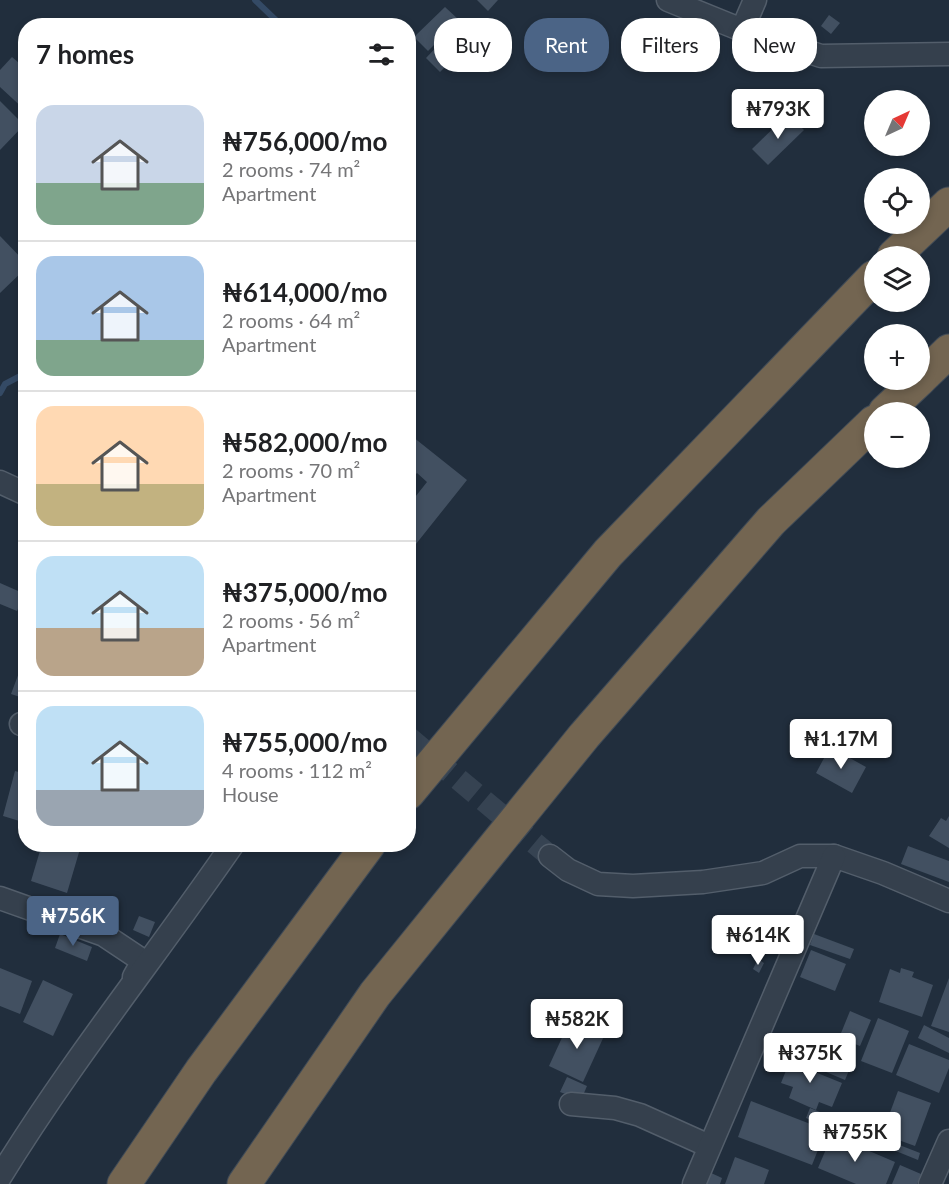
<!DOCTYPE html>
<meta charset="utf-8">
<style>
body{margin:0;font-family:Lato,sans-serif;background:#f2f2f2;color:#202124;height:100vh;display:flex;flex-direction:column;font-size:22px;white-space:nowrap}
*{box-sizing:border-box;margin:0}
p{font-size:20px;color:#757577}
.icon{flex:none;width:33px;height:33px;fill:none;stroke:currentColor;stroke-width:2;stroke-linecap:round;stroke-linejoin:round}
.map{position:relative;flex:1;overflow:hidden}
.side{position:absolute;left:18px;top:18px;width:398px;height:834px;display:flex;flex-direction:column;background:#fff;border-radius:24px;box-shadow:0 3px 9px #0003}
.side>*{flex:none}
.banner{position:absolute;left:434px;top:18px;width:424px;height:54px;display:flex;gap:12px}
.needle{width:39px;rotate:44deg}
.controls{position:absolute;left:864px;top:90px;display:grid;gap:12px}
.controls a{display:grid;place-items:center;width:66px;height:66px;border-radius:50%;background:#fff;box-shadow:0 3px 9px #0003;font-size:30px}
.price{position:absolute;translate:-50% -51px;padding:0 14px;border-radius:6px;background:#fff;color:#222;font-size:20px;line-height:39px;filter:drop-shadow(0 2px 3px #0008)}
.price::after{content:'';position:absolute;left:50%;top:36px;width:18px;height:14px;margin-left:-9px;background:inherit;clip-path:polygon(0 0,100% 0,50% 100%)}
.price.active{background:#4b6486;color:#fff}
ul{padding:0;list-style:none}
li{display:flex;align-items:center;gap:18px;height:150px;padding:0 18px}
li+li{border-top:2px solid #e0e0e0}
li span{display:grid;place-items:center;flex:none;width:168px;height:120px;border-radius:18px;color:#555}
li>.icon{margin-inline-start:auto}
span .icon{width:72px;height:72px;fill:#fffc;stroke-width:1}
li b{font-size:26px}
h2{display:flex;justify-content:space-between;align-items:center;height:72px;padding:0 18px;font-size:26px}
.tag{padding:0 21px;border-radius:24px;background:#fff;box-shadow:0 3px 9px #0003;font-size:21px;line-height:54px}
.tag.active{background:#4b6486;color:#fff}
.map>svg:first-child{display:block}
</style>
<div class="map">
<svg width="949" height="1184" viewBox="0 0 949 1184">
<rect width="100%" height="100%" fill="#212e3d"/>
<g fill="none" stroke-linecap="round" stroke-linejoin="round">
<g stroke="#344a65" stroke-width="6">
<polyline points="255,0 282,26"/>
<polyline points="0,393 5,384 26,373"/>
</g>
</g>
<g fill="#425061">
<polygon points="477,0 498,0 488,11"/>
<polygon points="445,7 459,20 428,51 414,37"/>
<polygon points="829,15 840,23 831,34 821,26"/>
<polygon points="444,39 459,53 440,72 426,58"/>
<polygon points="12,57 26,69 26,111 0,87 0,70"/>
<polygon points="0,101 24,125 0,150"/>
<polygon points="788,114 804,130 768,165 752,149"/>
<polygon points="0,236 26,263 26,268 0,293"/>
<polygon points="408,433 467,480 408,554 408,506 427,482 417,473 408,483"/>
<polygon points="0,583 25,594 17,611 0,604"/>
<polygon points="23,662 26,663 26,699 11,694"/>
<polygon points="830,747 866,767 852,793 816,773"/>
<polygon points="15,771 26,774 26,823 3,816"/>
<polygon points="949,816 949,848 929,836 941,818 946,821"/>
<polygon points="42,844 65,844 80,849 67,893 31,881"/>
<polygon points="908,846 949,861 949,882 901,864"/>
<polygon points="139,916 155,922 149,937 133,930"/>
<polygon points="60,934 92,947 87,961 55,948"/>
<polygon points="814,934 854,949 850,959 810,945"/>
<polygon points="811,950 846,964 835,991 800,977"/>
<polygon points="758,959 764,963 759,973 753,969"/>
<polygon points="0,968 32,981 20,1014 0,1006"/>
<polygon points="901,968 914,972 912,977 933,985 922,1017 879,1002 890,969 900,973"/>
<polygon points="949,978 949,1032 931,1026"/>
<polygon points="43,980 73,994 53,1036 23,1022"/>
<polygon points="850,1011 871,1020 860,1046 839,1038"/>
<polygon points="571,1018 605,1034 583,1082 549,1066"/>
<polygon points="878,1018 909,1031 892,1073 861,1061"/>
<polygon points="924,1025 949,1038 949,1053 918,1038"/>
<polygon points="817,1040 855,1056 845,1080 807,1064"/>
<polygon points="909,1044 949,1060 949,1068 939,1093 896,1075"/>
<polygon points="793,1053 808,1059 805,1068 842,1083 832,1107 819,1102 816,1110 789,1098 793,1087 781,1083"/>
<polygon points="567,1077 587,1086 581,1100 560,1092"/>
<polygon points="898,1091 931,1103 915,1146 882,1134"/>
<polygon points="751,1101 826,1130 812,1165 738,1137"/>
<polygon points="810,1108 835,1118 831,1129 806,1118"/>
<polygon points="862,1114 876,1120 872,1129 858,1123"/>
<polygon points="844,1120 880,1136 874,1149 838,1134"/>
<polygon points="832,1135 895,1162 886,1184 856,1184 818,1168"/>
<polygon points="884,1139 920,1153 918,1160 881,1145"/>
<polygon points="735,1157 769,1170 764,1184 725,1184"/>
<polygon points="900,1165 921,1174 917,1184 892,1184"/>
<polygon points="709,1172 722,1178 720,1184 704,1184"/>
</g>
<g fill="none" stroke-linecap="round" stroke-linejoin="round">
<polyline stroke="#364352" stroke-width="22" stroke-dasharray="22 11" stroke-linecap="butt" points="408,737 550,856"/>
<defs>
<g id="minor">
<polyline points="668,0 742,30 821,56 949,54"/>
<polyline points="742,30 755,0"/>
<polyline points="0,482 26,494"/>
<polyline points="21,724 26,726"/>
<polyline points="550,856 568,870 598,884 633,886 703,882 763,873 800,856 834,856 883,873 949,901"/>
<polyline points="0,898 104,935 143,961 134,977"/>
<polyline points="571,1104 615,1108 640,1115 709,1146"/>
<path d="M 0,1177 C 71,1061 156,956 233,844"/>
<polyline points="694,1184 834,856"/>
<polyline points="930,1184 949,1141"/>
</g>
<g id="motorway">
<polyline points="894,256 949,204"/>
<polyline points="920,379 949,351"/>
<polyline points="885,412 919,380"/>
<polyline points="408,793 608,553 874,277"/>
<polyline points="124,1184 201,1071 369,844"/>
<polyline points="244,1184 375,994 584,736 771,521 874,422"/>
</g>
</defs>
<use href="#minor" stroke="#535e6b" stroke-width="25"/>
<use href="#motorway" stroke="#404b57" stroke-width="35"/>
<use href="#minor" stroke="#35404d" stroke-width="22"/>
<use href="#motorway" stroke="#736551" stroke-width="33"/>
</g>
</svg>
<div class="controls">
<a><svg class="needle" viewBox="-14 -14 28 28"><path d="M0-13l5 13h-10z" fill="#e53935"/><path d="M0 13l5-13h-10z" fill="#757577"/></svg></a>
<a><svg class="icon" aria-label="locate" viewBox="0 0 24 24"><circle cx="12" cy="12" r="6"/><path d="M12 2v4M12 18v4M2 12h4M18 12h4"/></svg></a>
<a><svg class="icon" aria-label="layers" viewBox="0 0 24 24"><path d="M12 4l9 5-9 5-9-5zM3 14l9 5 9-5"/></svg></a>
<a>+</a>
<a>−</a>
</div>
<b class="price" style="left:778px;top:140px">₦793K</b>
<b class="price" style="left:841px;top:770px">₦1.17M</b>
<b class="price active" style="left:73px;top:947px">₦756K</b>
<b class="price" style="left:758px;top:966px">₦614K</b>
<b class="price" style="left:577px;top:1050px">₦582K</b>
<b class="price" style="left:810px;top:1084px">₦375K</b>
<b class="price" style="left:855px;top:1163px">₦755K</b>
<div class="banner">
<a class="tag">Buy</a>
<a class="tag active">Rent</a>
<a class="tag">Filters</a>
<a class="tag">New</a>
</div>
<section class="side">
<h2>7 homes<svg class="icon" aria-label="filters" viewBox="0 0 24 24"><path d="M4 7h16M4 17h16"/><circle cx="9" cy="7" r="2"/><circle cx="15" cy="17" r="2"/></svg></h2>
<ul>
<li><span style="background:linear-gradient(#c9d6e8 65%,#7fa58c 0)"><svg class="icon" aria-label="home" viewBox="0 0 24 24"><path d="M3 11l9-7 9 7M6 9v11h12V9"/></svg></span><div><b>₦756,000/mo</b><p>2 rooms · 74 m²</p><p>Apartment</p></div></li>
<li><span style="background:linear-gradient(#a9c7e8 70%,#7fa58c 0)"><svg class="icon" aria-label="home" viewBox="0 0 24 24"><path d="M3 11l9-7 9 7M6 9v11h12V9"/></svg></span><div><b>₦614,000/mo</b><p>2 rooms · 64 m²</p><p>Apartment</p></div></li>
<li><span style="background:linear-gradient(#ffd9b3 65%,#c2b280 0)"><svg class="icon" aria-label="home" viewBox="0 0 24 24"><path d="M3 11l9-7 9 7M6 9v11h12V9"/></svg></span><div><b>₦582,000/mo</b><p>2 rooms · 70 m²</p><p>Apartment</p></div></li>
<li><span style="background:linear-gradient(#bfe0f5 60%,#b9a48a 0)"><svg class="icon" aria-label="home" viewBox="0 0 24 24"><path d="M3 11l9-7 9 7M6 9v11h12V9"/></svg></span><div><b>₦375,000/mo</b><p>2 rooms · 56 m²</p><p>Apartment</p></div></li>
<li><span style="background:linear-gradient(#bfe0f5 70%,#9aa5b1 0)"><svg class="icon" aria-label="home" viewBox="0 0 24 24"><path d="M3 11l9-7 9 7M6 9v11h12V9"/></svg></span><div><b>₦755,000/mo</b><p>4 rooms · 112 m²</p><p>House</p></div></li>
</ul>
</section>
</div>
